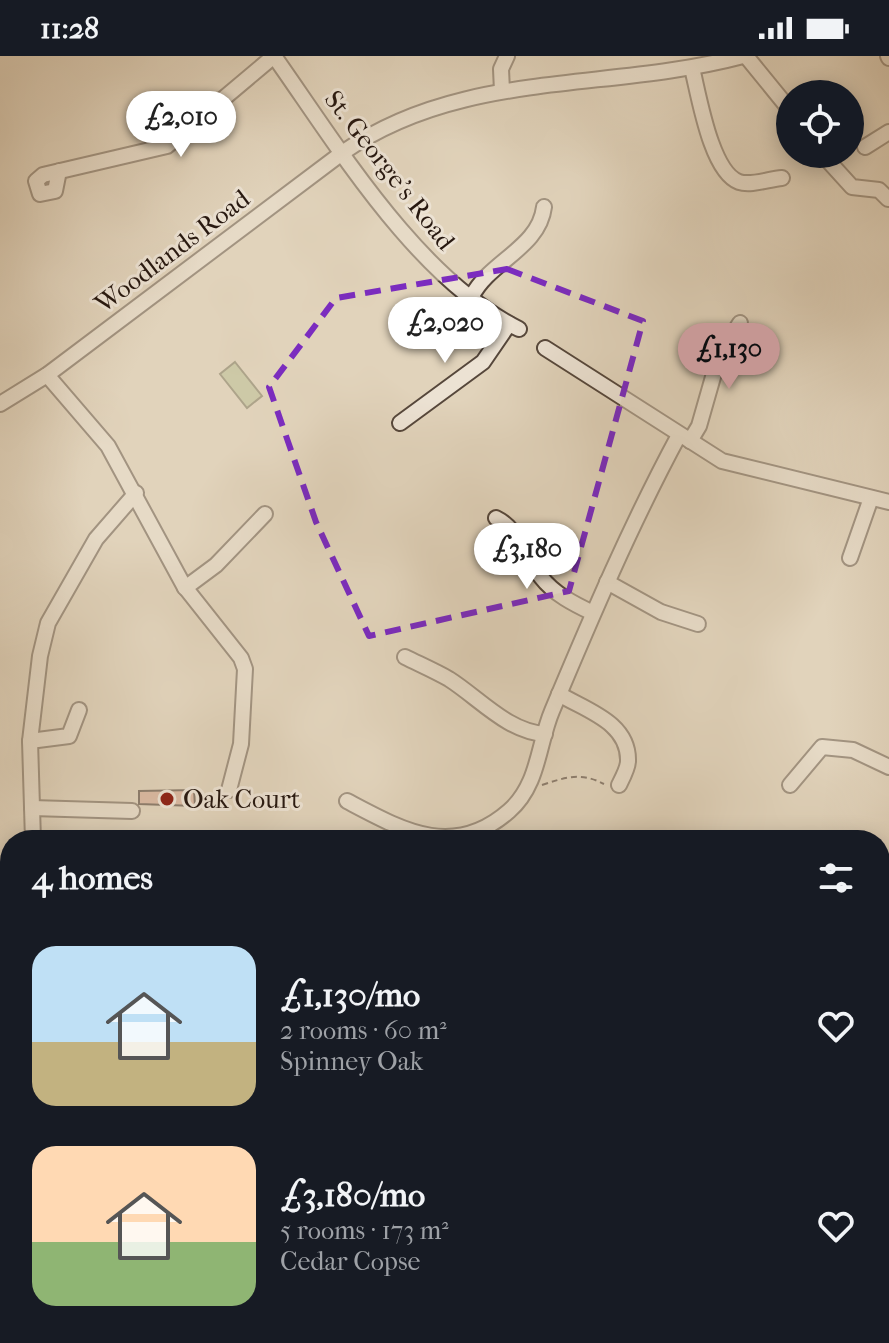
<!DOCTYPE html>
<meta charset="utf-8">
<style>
body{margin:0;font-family:"IM FELL French Canon",serif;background:#20242c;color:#f1f3f6;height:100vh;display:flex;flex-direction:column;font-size:30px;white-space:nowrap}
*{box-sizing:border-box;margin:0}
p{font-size:26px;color:#9ea1a6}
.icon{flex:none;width:44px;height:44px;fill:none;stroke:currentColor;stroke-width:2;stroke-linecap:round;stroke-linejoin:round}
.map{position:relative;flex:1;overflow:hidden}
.panel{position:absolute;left:0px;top:774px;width:890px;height:514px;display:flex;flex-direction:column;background:#171b24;border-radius:32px 32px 0 0;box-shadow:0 4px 20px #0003}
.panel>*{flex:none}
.tools{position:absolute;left:776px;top:24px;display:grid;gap:16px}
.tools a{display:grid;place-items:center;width:88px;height:88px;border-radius:50%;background:#171b24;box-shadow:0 4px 20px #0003;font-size:40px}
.price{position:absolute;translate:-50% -68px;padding:0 18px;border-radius:28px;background:#fff;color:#222;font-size:26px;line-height:52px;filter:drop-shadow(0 2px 4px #0008)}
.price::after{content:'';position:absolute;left:50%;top:48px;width:24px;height:18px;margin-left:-12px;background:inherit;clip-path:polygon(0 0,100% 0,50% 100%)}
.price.active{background:#c59692;color:#111}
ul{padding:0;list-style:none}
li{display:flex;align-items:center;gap:24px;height:200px;padding:0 32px}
li span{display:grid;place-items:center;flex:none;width:224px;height:160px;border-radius:24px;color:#555}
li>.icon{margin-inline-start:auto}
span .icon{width:96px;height:96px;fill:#fffc;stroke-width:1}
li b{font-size:34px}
h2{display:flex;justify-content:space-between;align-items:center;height:96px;padding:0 32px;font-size:34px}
.status{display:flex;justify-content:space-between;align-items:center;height:56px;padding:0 40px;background:#171b24;direction:ltr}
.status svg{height:22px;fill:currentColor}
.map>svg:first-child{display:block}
</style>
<div class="status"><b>11:28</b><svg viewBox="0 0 49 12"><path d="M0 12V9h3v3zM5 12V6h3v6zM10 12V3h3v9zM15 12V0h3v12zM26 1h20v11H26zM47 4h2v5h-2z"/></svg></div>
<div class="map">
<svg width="889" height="1287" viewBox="0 0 889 1287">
<rect width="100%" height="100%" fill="#e1d3bb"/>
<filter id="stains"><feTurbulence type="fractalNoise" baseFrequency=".0025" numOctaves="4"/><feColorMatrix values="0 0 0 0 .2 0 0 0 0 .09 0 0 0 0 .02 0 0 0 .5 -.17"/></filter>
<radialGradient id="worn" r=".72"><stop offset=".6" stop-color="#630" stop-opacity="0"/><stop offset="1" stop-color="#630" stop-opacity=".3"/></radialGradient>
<g fill="#b4bc8e" stroke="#6e6a4f" stroke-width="2">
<polygon points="235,306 262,340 247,352 220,318"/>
<polygon points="889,836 889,1105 880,1145 880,846"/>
<polygon points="889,1204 889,1287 830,1287 832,1278 880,1278 880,1213"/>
</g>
<g fill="#d29d88" stroke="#271810" stroke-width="2">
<polygon points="194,734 195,750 139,748 139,735"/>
<polygon points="10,1192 10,1223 0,1239 0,1205"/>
</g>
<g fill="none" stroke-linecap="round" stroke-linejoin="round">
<defs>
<g id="minor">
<path d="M 274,0 C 339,92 417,222 519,273"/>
<polyline points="746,0 790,54"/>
<polyline points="888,0 889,2"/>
<path d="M 692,12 C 699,40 711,116 739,126 C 751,130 769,123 782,122"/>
<polyline points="502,35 501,13 507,0"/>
<polyline points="865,91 889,76"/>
<polyline points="822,98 852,131 879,134 888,143"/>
<polyline points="59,115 55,135 40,138 36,125 43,119 167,90 274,0"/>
<path d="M 472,240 C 490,205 539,192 544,151"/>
<polyline points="545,292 722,405 889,446"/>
<polyline points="47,319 108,390 184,530 241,602 245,613 241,688 229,734"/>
<path d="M 0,348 L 47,319 L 342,97 C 462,13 607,36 743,0"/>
<polyline points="400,367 483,306 509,268"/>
<polyline points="690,385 699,370 719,300 740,267"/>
<path d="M 496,462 C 519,473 525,502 541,521 C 554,538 574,548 593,557"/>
<polyline points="850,502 871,442"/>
<polyline points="607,526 661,556 698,568"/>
<polyline points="185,532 216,509 265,458"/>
<path d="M 405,601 C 419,608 435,615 449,623 C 479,642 508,676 545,678"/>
<path d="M 559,638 C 585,654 629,666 628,705 C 628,712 622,723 619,729"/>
<polyline points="30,685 69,680 79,654"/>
<polyline points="790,729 822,691 853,694 889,711"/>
<path d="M 347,745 C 402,774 453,804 509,755 C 539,729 538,688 552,655 C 591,562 631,468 679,379"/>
<polyline points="32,752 132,755"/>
<polyline points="33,784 30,685 40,600 48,567 96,483 136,437"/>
<polyline points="880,853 889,862"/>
<polyline points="0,1075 10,1080"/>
<polyline points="0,1249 10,1254"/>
<polyline points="59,1278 78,1287"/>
<polyline points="446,1278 474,1287"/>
<polyline points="736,1287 738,1278"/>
</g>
<g id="major">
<polyline points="880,833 889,822"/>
<polyline points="0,1183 10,1170"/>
</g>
</defs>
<use href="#minor" stroke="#56473b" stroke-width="18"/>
<use href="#major" stroke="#271810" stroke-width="22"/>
<path stroke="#271810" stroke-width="2" stroke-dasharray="6 4" stroke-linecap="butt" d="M 542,729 C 566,721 581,716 604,728"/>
<use href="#minor" stroke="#ece2d3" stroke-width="14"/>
<use href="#major" stroke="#e0ba7e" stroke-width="18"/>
<g stroke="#271810" stroke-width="4" stroke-dasharray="14 14" stroke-linecap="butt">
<polyline points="0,1128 10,1132"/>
<polyline points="0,1151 10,1155"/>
<polyline points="294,1278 314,1287"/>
<polyline points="326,1278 346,1287"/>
<polyline points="345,1278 365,1287"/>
</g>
</g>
<path d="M0 0H889V1287H0ZM 507,213 L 643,265 L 569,535 L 369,580 L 316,466 L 269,331 L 336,242 Z" fill="#e1d3bb" fill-opacity=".55" fill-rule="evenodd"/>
<path fill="none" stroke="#7b2cbf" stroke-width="6" stroke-dasharray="16 10" stroke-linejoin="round" d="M 507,213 L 643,265 L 569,535 L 369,580 L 316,466 L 269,331 L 336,242 Z"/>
<circle fill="#8f2418" stroke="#ece2d3" stroke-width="3" cx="167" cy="743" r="8"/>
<g text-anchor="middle" stroke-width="6" stroke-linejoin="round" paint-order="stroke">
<g font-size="26" fill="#271810" stroke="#ece2d3">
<text transform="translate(390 114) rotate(52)" y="9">St. George's Road</text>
<text transform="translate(172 195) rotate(-37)" y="9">Woodlands Road</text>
</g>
<g font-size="26" fill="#271810" stroke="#ece2d3" text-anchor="start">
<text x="183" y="752">Oak Court</text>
</g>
</g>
<rect width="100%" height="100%" filter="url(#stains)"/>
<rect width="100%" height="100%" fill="url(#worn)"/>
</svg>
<div class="tools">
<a><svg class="icon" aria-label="locate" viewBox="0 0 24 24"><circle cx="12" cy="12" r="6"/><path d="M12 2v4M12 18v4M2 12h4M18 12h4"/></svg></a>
</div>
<b class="price" style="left:181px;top:103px">£2,010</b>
<b class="price" style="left:445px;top:309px">£2,020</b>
<b class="price active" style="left:729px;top:335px">£1,130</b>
<b class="price" style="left:527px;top:535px">£3,180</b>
<section class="panel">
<h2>4 homes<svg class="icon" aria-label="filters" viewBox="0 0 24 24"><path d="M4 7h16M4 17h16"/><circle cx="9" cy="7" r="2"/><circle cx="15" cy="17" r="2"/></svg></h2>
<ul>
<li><span style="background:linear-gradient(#bfe0f5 60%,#c2b280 0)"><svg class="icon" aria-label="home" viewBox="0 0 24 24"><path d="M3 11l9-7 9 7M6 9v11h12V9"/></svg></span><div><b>£1,130/mo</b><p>2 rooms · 60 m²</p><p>Spinney Oak</p></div><svg class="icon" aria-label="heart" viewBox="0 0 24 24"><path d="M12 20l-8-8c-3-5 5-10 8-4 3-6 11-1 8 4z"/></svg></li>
<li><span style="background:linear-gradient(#ffd9b3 60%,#8fb573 0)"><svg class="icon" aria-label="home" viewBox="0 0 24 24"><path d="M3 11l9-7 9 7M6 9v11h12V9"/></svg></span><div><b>£3,180/mo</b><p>5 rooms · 173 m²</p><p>Cedar Copse</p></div><svg class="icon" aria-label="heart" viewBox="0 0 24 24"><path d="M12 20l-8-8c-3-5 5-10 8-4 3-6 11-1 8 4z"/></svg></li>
</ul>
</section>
</div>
